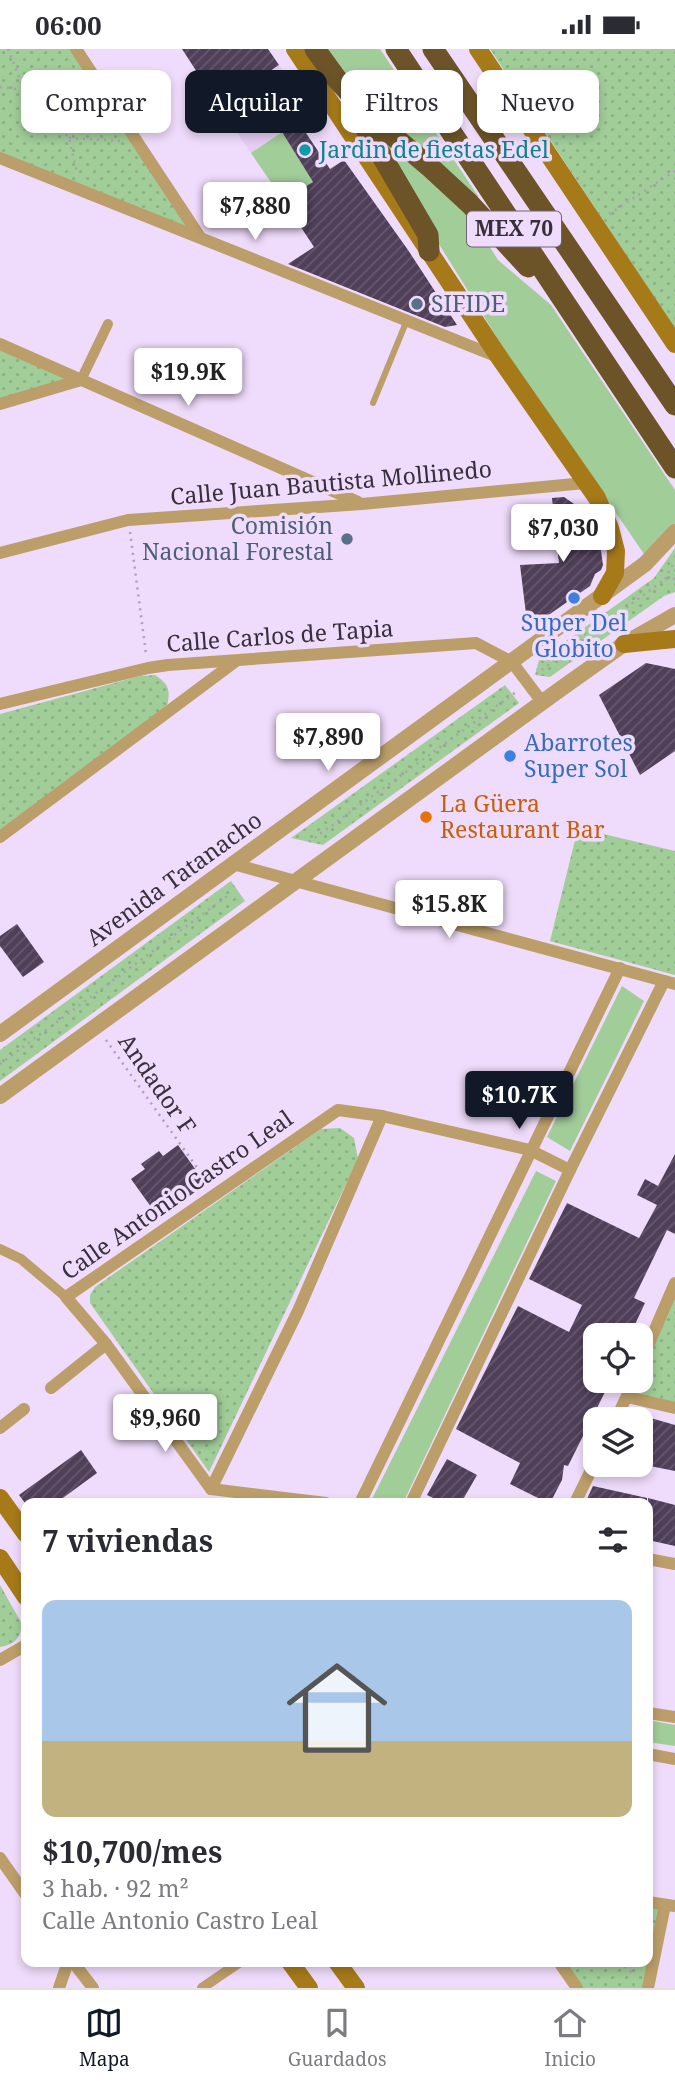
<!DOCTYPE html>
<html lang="es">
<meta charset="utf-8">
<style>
body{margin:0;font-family:"Noto Serif",serif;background:#f2f2f3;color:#2b2b33;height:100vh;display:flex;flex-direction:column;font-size:26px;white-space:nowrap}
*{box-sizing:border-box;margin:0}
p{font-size:23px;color:#7c7c81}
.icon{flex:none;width:38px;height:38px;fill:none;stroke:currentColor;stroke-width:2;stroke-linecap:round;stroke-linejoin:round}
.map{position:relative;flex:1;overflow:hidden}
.sheet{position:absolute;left:21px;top:1449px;width:632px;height:469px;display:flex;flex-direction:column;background:#fff;border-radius:14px;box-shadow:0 4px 10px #0003}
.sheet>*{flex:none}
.hud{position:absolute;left:21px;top:21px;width:634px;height:63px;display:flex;gap:14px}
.tools{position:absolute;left:583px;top:1274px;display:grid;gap:14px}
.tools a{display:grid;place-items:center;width:70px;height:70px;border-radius:14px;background:#fff;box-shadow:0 4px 10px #0003;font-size:35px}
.price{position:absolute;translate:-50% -60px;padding:0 16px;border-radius:7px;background:#fff;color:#222;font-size:23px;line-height:46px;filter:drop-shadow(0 2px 4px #0008)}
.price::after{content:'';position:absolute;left:50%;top:42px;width:21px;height:16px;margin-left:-10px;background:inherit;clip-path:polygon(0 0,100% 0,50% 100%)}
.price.current{background:#111827;color:#fff}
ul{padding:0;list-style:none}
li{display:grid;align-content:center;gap:14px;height:371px;padding:0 21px}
li span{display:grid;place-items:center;height:217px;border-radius:14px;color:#555}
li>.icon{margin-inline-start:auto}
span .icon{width:126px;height:126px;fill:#fffc;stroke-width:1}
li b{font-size:30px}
h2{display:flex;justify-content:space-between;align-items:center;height:84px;padding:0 21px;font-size:30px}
.chip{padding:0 24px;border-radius:14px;background:#fff;box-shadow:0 4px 10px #0003;font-size:24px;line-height:63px}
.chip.current{background:#111827;color:#fff}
.status{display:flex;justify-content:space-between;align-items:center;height:49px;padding:0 35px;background:#fff;direction:ltr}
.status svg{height:19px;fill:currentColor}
.tab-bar{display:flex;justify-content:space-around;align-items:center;height:98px;border-top:2px solid #e1e1e2;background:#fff;font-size:19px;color:#7c7c81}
.tab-bar a{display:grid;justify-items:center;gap:4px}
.tab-bar .current{color:#111827}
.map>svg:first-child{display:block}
</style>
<div class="status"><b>06:00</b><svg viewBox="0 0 49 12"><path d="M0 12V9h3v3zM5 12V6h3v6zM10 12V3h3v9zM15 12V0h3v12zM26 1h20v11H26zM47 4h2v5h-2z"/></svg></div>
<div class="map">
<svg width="675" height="1939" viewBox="0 0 675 1939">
<defs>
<pattern id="park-dots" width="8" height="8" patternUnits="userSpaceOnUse" patternTransform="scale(1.75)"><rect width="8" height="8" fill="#a1cd99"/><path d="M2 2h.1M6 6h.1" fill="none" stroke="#8bb085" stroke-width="1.8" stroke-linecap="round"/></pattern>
<pattern id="building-hatch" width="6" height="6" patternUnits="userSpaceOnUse" patternTransform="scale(1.75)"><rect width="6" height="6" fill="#4f3f59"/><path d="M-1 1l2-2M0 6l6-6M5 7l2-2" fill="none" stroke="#66596e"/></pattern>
</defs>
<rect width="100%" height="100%" fill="#efdbfb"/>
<polygon fill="#e5cdf2" points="279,16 312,62 251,104 219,57"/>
<g fill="url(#park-dots)">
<polygon points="0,0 76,0 200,189 0,109"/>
<polygon points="490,0 675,0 675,280"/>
<polygon points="0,295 81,331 0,355"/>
<polygon points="675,499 675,543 664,547 550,628 535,626 539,611 654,529"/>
<path d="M 155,626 C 168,635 171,640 167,657 L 0,783 L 0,665 L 140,627 Z"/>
<polygon points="505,636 519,654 323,796 291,789"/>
<polygon points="578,779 675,802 675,926 550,892"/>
<polygon points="231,832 245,852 0,1032 0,1001"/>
<polygon points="340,1079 354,1089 358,1110 209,1423 90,1254 90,1246 95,1238 321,1080"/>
<polygon points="675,1235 675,1359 629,1347 635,1332 640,1332 641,1319"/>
<path d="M 0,1536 L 22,1575 C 21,1589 14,1596 0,1598 Z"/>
<polygon points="648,1853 665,1856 648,1939 577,1939 559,1913 648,1913"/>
</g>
<g fill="#a1cd99">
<polygon points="322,0 380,0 478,147 470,155 431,119"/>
<polygon points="365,76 463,155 498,211 551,256 675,441 675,480 644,505 506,303"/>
<polygon points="282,83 313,133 283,151 251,104"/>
<polygon points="622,937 644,952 570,1102 547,1088"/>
<polygon points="536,1122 556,1132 403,1454 371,1452"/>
<polygon points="648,1671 675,1676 675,1697 648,1693"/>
</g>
<g fill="url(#building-hatch)">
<polygon points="182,0 268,0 279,16 219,57"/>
<polygon points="298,72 330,120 344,111 408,201 457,276 445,278 288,215 314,198 283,151 313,133 282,83"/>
<polygon points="564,448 577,457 599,488 603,516 601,521 595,525 590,537 540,572 527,573 520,516 559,514 552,449"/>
<polygon points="646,614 675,620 675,702 640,726 599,646"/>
<polygon points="17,875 44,913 23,928 0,897 0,887"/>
<polygon points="178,1096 206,1135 159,1169 131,1130 145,1120 141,1115 159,1102 163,1107"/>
<polygon points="675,1105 675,1185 667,1181 634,1249 645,1254 630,1286 595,1286 595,1332 607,1332 605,1336 608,1337 568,1417 564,1416 562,1431 550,1454 548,1454 510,1435 520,1414 456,1380 518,1257 569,1283 582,1256 529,1230 567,1154 639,1189 657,1156 637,1146 645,1130 658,1137"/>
<polygon points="640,1366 675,1376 675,1422 640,1415"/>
<polygon points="81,1401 97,1424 56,1454 25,1454 19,1446"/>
<polygon points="447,1410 477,1426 461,1454 443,1454 427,1446"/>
<polygon points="593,1437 647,1449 647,1454 585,1454"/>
<polygon points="648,1449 675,1456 675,1497 648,1491"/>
</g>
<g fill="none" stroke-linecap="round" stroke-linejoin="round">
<g stroke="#ad9eb7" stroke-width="2.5" stroke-dasharray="2 5" stroke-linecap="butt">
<polyline points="8,0 24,41 69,89 77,124"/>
<polyline points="0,38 24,41"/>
<polyline points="69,89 121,92"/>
<polyline points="609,165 675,122"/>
<polyline points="130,483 146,605"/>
<polyline points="665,530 675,511"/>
<polyline points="536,625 665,530 675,530"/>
<polyline points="309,793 516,643"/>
<polyline points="106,991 208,1134"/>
<polyline points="0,1015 230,845"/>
<polyline points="619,1913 635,1926"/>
</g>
<polyline stroke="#bb9e69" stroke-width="6" points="373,354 407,271"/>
<g stroke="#bb9e69" stroke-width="10">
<polyline points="81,331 108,275"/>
<polyline points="0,1200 21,1210 66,1248"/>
<polyline points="202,1939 240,1913"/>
</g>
<g stroke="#bb9e69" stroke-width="12">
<polyline points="76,0 200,188"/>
<polyline points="0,109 498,308"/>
<polyline points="0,295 358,453"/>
<polyline points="0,355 81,331"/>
<polyline points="0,504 128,471 362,455 585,434"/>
<polyline points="0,655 148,619 168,616 476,594 512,613 542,653"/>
<polyline points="0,788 236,612"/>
<polyline points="233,815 675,935"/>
<polyline points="640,1315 675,1234"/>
<polyline points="51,1339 106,1295"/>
<polyline points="627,1348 675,1359"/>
<polyline points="616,1370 634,1332"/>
<polyline points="0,1379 24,1360"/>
<polyline points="211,1440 298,1262 382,1067"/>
<polyline points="326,1454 211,1440 106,1295 66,1248 338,1061 382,1067 530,1101 570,1121"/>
<polyline points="360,1454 620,919"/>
<polyline points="411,1454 570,1121 664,932"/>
<polyline points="575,1454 595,1413"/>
<polyline points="648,1510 675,1515"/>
<polyline points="0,1611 26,1596"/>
<polyline points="648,1664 675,1668"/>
<polyline points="648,1705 675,1710"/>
<polyline points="0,1809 26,1846"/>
<polyline points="648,1853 675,1857"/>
<polyline points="73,1913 93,1939"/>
<polyline points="559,1913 577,1939"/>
<polyline points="59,1939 68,1913"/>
<polyline points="648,1939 665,1856"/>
</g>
<g stroke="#bb9e69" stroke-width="16">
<polyline points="0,985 645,515 675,483"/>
<polyline points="0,1047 562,639 624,595 675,566"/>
</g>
<g stroke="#a67a19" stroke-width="18">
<polyline points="295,0 499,308 597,449 610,479 616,502 615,524 602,547"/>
<polyline points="478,0 675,295"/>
<polyline points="624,595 675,590"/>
<polyline points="0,1449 26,1485"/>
<polyline points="0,1509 26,1548"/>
<polyline points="290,1913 309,1939"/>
<polyline points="337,1913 356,1939"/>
</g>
<g stroke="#6c5428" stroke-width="21">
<polyline points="315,0 336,29 373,70 431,119 470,155 528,218"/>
<polyline points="396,0 675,419"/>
<polyline points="433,0 675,356"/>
<polyline points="356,63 428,186 429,202"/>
</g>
</g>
<circle fill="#0f9aa8" stroke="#efdbfb" stroke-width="2.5" cx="305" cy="101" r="7"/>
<g fill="#5c6f8a" stroke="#efdbfb" stroke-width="2.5">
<circle cx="417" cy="255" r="7"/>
<circle cx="347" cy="490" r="7"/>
</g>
<g fill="#3f7fe0" stroke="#efdbfb" stroke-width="2.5">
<circle cx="574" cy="549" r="7"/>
<circle cx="510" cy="707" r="7"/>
</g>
<circle fill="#e8710a" stroke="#efdbfb" stroke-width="2.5" cx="426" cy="768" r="7"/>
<g text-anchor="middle" stroke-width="7" stroke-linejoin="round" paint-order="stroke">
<rect fill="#efdbfb" stroke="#6e6375" stroke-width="2" x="467" y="162.5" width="94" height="35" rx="5"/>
<g font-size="21" font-weight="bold" fill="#37303c">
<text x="514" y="187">MEX 70</text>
</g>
<g font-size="23" fill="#0d838f" stroke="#efdbfb" text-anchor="start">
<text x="319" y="109">Jardin de fiestas Edel</text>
</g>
<g font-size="23" fill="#4e5e75" stroke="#efdbfb" text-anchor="start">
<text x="431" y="263">SIFIDE</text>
<text x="333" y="485" text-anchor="end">Comisión<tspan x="333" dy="26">Nacional Forestal</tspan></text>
</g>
<g font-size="23" fill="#37303c" stroke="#efdbfb">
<text transform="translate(331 434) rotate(-5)" y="8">Calle Juan Bautista Mollinedo</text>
<text transform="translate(280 587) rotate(-4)" y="8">Calle Carlos de Tapia</text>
<text transform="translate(174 830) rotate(-36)" y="8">Avenida Tatanacho</text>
<text transform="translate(157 1035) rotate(55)" y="8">Andador F</text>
<text transform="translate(177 1146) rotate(-35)" y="8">Calle Antonio Castro Leal</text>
</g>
<g font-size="23" fill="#366cbe" stroke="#efdbfb">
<text x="574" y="582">Super Del<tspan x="574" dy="26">Globito</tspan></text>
<text x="524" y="702" text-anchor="start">Abarrotes<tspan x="524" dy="26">Super Sol</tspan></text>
</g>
<g font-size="23" fill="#c56008" stroke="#efdbfb" text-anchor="start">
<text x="440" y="763">La Güera<tspan x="440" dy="26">Restaurant Bar</tspan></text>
</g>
</g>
</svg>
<div class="tools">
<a><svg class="icon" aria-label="locate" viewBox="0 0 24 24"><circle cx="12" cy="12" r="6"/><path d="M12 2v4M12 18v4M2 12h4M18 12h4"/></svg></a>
<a><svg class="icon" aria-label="layers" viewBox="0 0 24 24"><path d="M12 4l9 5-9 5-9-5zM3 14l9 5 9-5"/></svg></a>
</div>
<b class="price" style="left:255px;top:193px">$7,880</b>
<b class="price" style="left:188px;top:359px">$19.9K</b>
<b class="price" style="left:563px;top:515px">$7,030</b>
<b class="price" style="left:328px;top:724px">$7,890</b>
<b class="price" style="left:449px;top:891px">$15.8K</b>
<b class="price current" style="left:519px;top:1082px">$10.7K</b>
<b class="price" style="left:165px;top:1405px">$9,960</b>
<div class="hud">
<a class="chip">Comprar</a>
<a class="chip current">Alquilar</a>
<a class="chip">Filtros</a>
<a class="chip">Nuevo</a>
</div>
<section class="sheet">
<h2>7 viviendas<svg class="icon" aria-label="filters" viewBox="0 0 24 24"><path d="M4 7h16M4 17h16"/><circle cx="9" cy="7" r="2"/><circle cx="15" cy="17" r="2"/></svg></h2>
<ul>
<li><span style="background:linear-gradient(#a9c7e8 65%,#c2b280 0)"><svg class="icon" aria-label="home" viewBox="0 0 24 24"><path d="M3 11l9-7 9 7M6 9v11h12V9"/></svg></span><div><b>$10,700/mes</b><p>3 hab. · 92 m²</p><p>Calle Antonio Castro Leal</p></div></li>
</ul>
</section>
</div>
<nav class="tab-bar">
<a class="current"><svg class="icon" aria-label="map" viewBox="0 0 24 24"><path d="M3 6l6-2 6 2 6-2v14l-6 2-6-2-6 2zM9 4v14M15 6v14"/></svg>Mapa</a>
<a><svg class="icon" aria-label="saved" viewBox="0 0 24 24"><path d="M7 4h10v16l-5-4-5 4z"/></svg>Guardados</a>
<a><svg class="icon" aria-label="home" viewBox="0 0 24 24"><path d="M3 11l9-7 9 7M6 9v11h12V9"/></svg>Inicio</a>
</nav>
